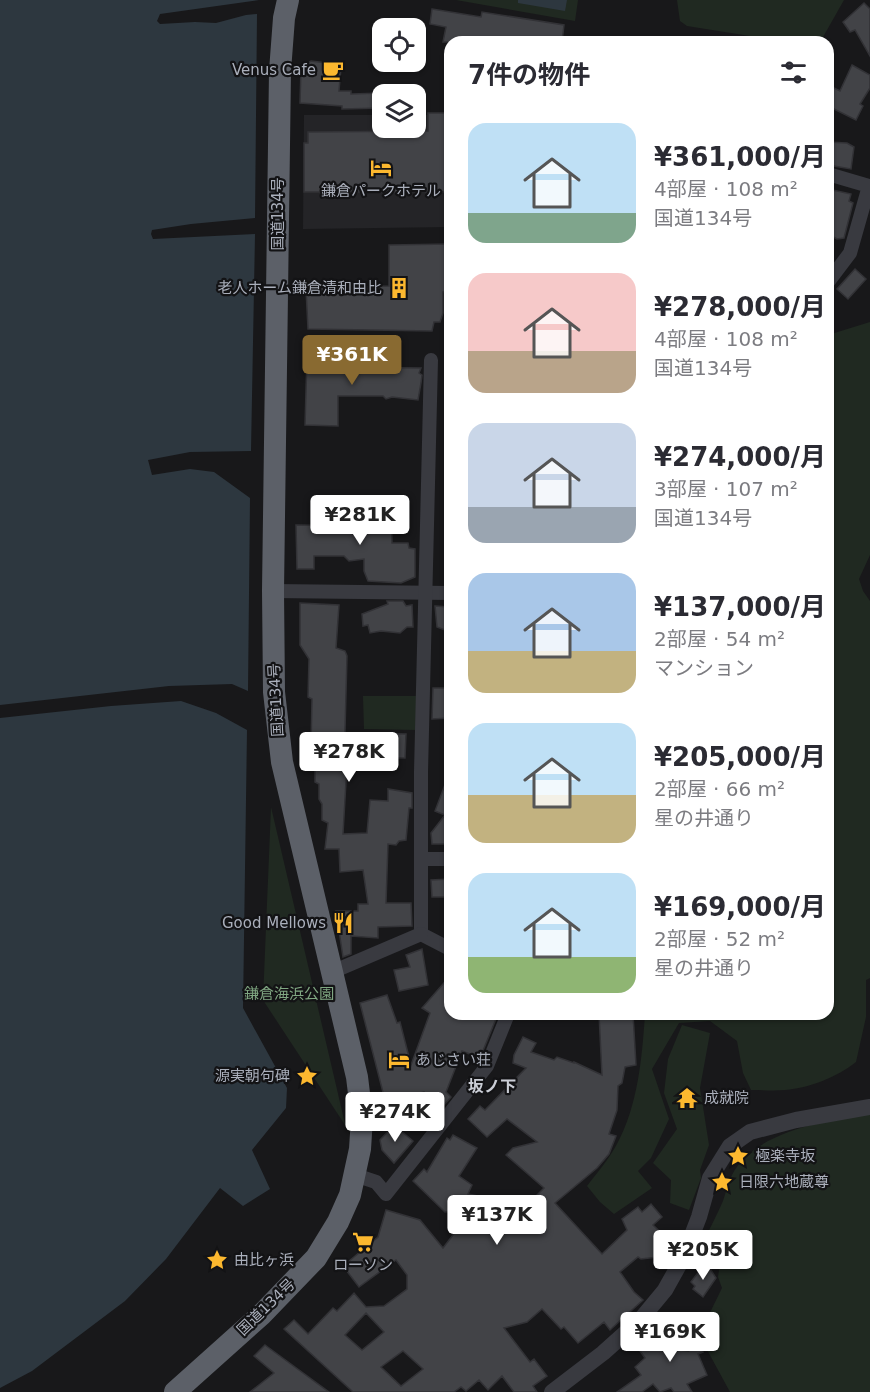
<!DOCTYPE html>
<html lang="ja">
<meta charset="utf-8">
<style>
body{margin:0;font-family:"DejaVu Sans","Noto Sans JP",sans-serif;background:#f7f7f7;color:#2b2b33;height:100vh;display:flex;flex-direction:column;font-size:22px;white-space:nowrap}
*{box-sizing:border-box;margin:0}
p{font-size:20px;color:#7c7c81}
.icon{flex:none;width:33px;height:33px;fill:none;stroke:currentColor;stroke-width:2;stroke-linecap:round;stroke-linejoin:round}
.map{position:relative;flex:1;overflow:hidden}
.details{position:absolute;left:444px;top:36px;width:390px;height:984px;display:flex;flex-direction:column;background:#fff;border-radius:18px;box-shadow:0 2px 4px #0004}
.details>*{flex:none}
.fabs{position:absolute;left:372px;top:18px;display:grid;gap:12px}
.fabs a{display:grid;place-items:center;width:54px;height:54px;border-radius:12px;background:#fff;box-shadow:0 2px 4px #0004;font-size:30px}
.price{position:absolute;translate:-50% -51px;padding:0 14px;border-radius:6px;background:#fff;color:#222;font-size:20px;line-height:39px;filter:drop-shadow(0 2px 3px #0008)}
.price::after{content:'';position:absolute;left:50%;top:36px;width:18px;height:14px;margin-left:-9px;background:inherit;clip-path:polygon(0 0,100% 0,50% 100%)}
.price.selected{background:#896a31;color:#fff}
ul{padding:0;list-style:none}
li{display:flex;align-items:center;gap:18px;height:150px;padding:0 24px}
li span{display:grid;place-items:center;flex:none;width:168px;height:120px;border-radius:18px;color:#555}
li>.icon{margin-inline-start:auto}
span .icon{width:72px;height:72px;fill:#fffc;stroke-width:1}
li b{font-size:26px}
h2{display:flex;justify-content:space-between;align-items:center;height:72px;padding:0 24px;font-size:26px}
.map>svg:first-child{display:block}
</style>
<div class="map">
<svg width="870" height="1392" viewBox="0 0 870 1392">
<rect width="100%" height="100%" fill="#18181a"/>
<polygon fill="#242427" points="304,115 382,115 382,128 416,128 416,115 450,115 450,227 303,229"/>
<g fill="#202921">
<polygon points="456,0 578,0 575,21"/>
<polygon points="677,0 844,0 823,37 769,39 687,26 680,21"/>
<path d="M 870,322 L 870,555 L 859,579 L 863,591 L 870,601 L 870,978 L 866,980 L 866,1017 L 856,1062 C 837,1077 809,1088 785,1090 C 774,1091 762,1090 751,1090 L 743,1073 L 737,1041 L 710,1021 L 679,1023 L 652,1069 L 669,1119 L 651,1158 L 638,1171 L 652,1188 L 614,1214 L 600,1202 L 587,1186 C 597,1173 609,1159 617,1144 C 638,1105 642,1058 645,1014 L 828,1014 L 828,335 Z"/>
<polygon points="363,696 417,696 417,730 364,729"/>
<polygon points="271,807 346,1128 347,1128 263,1000"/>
<polygon points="682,1025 710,1033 700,1088 709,1145 700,1170 701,1178 689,1210 670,1203 671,1180 653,1163 677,1129 664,1093 668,1059"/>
<path d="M 870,1114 L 870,1392 L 730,1392 L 699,1335 L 722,1288 L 718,1277 L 720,1263 L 703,1242 C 710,1228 717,1215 723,1201 C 726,1192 728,1183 732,1175 C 753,1132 827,1120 870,1114 Z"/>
</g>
<g fill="#2d373f">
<polygon points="0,0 259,0 160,14 157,21 160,24 195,22 216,23 246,15 257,14 255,218 191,224 152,230 151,234 153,239 255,234 251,451 190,452 148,460 152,475 190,469 214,472 250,498 248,691 232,684 169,686 0,705"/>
<polygon points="518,0 567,0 565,11 518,3"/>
<polygon points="181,701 216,713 247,730 243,1008 287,1088 286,1108 252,1150 270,1189 243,1206 220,1188 166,1259 125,1301 32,1371 0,1388 0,718 111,706"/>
</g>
<g fill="#424347" stroke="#323236" stroke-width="1.5" fill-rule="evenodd">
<polygon points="864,3 870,9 870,56 855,30 850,32 843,22"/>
<polygon points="432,9 481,17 482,12 564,25 562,42 443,42 446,27 430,24"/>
<polygon points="311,61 327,63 328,67 341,67 339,91 351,91 351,94 382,93 382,108 342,109 342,106 300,103 301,68"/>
<polygon points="852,65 870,75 870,88 860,104 863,106 856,120 828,106 828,85 840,91"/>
<polygon points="428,113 450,113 450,134 445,134 446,192 304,192 304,143 308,143 308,132 428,131"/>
<polygon points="828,142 847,143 854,147 851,169 828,165"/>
<polygon points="828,189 851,194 849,201 853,203 844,238 837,239 828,234"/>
<polygon points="450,244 450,292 443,292 443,313 440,322 434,322 432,331 308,329 306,289 389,286 389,245"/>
<polygon points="855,269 866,279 848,299 837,289"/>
<polygon points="307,356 338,356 338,367 421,368 419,373 422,375 421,383 418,400 392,397 386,399 383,396 338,396 338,426 305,425"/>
<polygon points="366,501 391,504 392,543 408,543 409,548 415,549 415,577 401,583 368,581 364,571 364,559 349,561 344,556 314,556 314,569 297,569 296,525 364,526"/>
<polygon points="387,601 403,601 406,606 412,605 413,627 407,627 400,633 381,631 370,633 368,625 363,626 362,614 388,604"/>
<polygon points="300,603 339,605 336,648 345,651 347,656 344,768 347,764 343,834 367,833 370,800 388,801 388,789 412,793 412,808 409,808 406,840 399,841 396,845 388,844 386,903 411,903 412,926 378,927 378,938 351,936 351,954 343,957 336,911 358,911 358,904 368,904 363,870 340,872 339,849 325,849 328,823 322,820 322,804 319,799 319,784 315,782 315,750 311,746 312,699 308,697 309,659 300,645"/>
<polygon points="435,606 450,607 450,632 437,627"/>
<polygon points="433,688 450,688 450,718 432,719"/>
<polygon points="366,733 406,734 405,758 351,757"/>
<polygon points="449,774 450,844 432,844 431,833 445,815 435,811"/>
<polygon points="450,879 450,897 432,897 431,880"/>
<polygon points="422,949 428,985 399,991 394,970 410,967 406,955"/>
<polygon points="450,976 450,1014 498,1014 480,1058 462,1051 446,1092 451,1097 444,1105 438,1108 429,1102 424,1092 386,1104 360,1003 387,995 397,1023 400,1022 411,1065 430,1013 422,1008"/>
<path d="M 599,1014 L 633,1014 L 636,1065 L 625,1067 L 622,1083 L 618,1086 L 617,1110 L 609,1134 L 616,1136 L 609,1154 L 597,1168 L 555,1203 L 602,1254 L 627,1230 L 622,1219 L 638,1207 L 642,1212 L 651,1204 L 662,1217 L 653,1225 L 676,1247 L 667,1256 L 641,1259 L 638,1257 L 620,1272 L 634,1292 L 643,1300 L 610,1330 L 604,1322 L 578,1343 L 564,1327 L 561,1329 L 542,1309 L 527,1322 L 504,1328 L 530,1362 L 534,1359 L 547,1376 L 533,1386 L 537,1392 L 514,1392 L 502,1376 L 488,1390 L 479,1380 L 466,1391 L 461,1387 L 454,1392 L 353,1392 L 284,1329 L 294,1320 L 308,1334 L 333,1308 L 337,1311 L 354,1293 L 366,1307 L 384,1306 L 407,1289 L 407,1275 L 396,1260 L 359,1287 L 343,1266 L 378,1237 L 386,1210 L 420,1220 L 443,1248 L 473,1209 L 445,1212 L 413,1181 L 424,1169 L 427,1172 L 447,1138 L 450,1140 L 453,1135 L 477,1148 L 459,1176 L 472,1185 L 468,1194 L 509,1202 L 509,1204 L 493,1206 L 512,1219 L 521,1203 L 527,1205 L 544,1188 L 506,1155 L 513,1148 L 537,1142 L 507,1119 L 487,1137 L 468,1119 L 480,1106 L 485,1110 L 526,1068 L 513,1063 L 514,1055 L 523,1037 L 536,1043 L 531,1052 L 554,1060 L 557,1057 L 574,1063 L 574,1062 L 602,1075 ZM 366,1313 L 384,1332 L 362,1350 L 345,1335 ZM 403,1351 L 423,1369 L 401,1386 L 381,1367 Z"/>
<polygon points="394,1125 413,1141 394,1163 382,1150 380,1140"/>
<polygon points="703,1266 706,1269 709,1267 716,1278 703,1297 693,1289 695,1286 691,1282"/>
<polygon points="677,1315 682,1322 686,1316 703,1352 698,1354 707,1375 687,1384 692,1392 674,1392 671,1388 660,1392 653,1384 642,1392 617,1392 641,1375 635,1367 645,1358 635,1344 688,1351 667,1323"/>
<polygon points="265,1345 329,1392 250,1392 274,1373 254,1356"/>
</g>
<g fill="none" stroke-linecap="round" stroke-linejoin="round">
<g stroke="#393a40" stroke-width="14">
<polyline points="828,174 869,186 850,253 828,282"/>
<polyline points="273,591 450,593"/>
<polyline points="421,859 450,859"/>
<polyline points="421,934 421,772 431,360"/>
<polyline points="421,934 450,949"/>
<polyline points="332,972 421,934"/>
<polyline points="355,1175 376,1182 386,1194 487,1066 508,1014"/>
</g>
<polyline stroke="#393a40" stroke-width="16" points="552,1392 603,1353 641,1319 665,1290 684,1256 699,1217 710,1178 730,1146 750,1132 796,1120 870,1107"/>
<polyline stroke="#5c6068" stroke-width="22" points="175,1392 261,1315 316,1258 338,1222 350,1195 360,1149 362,1118 357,1077 282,762 274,692 273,591 280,71 284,18 288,0"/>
</g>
<defs>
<symbol id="cafe-bare" viewBox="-9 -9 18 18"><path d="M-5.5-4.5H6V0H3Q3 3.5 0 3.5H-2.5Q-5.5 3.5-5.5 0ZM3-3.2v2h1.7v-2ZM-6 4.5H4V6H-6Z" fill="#fcb82f" stroke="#131315" stroke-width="2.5" paint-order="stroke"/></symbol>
<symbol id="hotel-bare" viewBox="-9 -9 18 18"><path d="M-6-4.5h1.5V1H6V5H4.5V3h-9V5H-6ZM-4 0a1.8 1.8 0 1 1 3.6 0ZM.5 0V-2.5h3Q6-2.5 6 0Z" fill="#fcb82f" stroke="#131315" stroke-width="2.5" paint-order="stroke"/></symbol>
<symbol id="building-bare" viewBox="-9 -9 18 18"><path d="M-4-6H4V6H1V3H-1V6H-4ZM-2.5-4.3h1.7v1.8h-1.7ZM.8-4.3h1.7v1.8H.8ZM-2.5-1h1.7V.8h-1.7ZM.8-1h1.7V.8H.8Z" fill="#fcb82f" stroke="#131315" stroke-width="2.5" paint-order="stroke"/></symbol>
<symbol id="restaurant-bare" viewBox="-9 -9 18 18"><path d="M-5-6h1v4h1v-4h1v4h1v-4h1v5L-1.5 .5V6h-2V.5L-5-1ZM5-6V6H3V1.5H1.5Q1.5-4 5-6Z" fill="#fcb82f" stroke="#131315" stroke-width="2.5" paint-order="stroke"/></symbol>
<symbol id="sight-bare" viewBox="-9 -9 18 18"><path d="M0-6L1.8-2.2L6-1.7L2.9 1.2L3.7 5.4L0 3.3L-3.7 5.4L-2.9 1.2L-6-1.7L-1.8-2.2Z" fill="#fcb82f" stroke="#131315" stroke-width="2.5" paint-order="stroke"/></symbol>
<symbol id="temple-bare" viewBox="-9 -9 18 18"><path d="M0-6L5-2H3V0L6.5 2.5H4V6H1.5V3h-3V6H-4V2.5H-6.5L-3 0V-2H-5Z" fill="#fcb82f" stroke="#131315" stroke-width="2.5" paint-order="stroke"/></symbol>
<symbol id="supermarket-bare" viewBox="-9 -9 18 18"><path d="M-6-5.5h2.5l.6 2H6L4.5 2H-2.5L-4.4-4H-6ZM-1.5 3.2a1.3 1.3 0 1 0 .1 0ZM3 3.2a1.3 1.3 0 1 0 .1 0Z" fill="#fcb82f" stroke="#131315" stroke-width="2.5" paint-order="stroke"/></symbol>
</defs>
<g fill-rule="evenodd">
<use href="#cafe-bare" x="318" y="55" width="30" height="30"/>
<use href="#hotel-bare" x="366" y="153" width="30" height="30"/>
<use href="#building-bare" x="384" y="273" width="30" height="30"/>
<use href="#restaurant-bare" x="328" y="908" width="30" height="30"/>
<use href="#hotel-bare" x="384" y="1045" width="30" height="30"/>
<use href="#sight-bare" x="292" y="1061" width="30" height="30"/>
<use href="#temple-bare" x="672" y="1083" width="30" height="30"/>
<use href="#sight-bare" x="723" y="1141" width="30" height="30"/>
<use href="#sight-bare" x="707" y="1167" width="30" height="30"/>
<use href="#supermarket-bare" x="348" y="1227" width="30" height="30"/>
<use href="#sight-bare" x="202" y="1245" width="30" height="30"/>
</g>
<g text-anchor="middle" stroke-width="4.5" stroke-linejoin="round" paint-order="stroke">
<g font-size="15" fill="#aaafbb" stroke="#131315" text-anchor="start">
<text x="316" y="75" text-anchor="end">Venus Cafe</text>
<text x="381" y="196" text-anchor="middle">鎌倉パークホテル</text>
<text x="382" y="293" text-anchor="end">老人ホーム鎌倉清和由比</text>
<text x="326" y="928" text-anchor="end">Good Mellows</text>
<text x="416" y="1065">あじさい荘</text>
<text x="290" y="1081" text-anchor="end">源実朝句碑</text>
<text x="704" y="1103">成就院</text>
<text x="755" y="1161">極楽寺坂</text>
<text x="739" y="1187">日限六地蔵尊</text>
<text x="234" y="1265">由比ヶ浜</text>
<text x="363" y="1270" text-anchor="middle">ローソン</text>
</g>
<g font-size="15" fill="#aaafbb" stroke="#131315">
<text transform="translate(278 214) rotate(-90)" y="5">国道134号</text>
<text transform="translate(276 700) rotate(-93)" y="5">国道134号</text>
<text transform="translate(266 1307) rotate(-44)" y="5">国道134号</text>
</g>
<g font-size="15" fill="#80a782" stroke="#131315">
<text x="289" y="999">鎌倉海浜公園</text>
</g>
<g font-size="16" font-weight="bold" fill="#cbced6" stroke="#131315">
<text x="492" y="1092">坂ノ下</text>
</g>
</g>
</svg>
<div class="fabs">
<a><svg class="icon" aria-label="locate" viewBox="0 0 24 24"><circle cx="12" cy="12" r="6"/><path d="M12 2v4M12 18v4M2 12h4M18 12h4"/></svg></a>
<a><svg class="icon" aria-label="layers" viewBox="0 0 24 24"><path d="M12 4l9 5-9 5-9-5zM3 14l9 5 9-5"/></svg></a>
</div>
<b class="price selected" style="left:352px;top:386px">¥361K</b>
<b class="price" style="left:360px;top:546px">¥281K</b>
<b class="price" style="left:349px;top:783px">¥278K</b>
<b class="price" style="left:395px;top:1143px">¥274K</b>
<b class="price" style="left:497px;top:1246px">¥137K</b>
<b class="price" style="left:703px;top:1281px">¥205K</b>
<b class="price" style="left:670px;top:1363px">¥169K</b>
<section class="details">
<h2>7件の物件<svg class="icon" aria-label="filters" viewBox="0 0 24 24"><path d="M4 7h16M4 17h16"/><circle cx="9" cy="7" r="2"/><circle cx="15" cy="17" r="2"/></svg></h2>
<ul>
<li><span style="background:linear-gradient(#bfe0f5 75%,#7fa58c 0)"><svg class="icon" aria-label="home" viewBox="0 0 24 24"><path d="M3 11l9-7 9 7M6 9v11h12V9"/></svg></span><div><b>¥361,000/月</b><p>4部屋 · 108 m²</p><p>国道134号</p></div></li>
<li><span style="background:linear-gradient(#f6c9c9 65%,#b9a48a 0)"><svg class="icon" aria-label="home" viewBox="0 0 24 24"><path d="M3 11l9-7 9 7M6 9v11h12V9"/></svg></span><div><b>¥278,000/月</b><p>4部屋 · 108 m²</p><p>国道134号</p></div></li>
<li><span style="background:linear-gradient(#c9d6e8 70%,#9aa5b1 0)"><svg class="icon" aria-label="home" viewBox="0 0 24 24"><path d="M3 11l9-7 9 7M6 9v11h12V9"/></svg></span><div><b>¥274,000/月</b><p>3部屋 · 107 m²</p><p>国道134号</p></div></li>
<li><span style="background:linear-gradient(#a9c7e8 65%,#c2b280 0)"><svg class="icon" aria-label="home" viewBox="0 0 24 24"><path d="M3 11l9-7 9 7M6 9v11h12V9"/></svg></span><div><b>¥137,000/月</b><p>2部屋 · 54 m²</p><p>マンション</p></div></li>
<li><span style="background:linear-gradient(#bfe0f5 60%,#c2b280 0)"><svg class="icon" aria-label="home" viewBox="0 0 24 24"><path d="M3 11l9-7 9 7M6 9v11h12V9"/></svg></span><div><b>¥205,000/月</b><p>2部屋 · 66 m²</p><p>星の井通り</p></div></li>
<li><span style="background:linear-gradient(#bfe0f5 70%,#8fb573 0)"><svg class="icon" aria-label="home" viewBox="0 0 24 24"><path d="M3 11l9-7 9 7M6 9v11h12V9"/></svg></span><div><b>¥169,000/月</b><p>2部屋 · 52 m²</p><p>星の井通り</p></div></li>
</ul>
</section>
</div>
